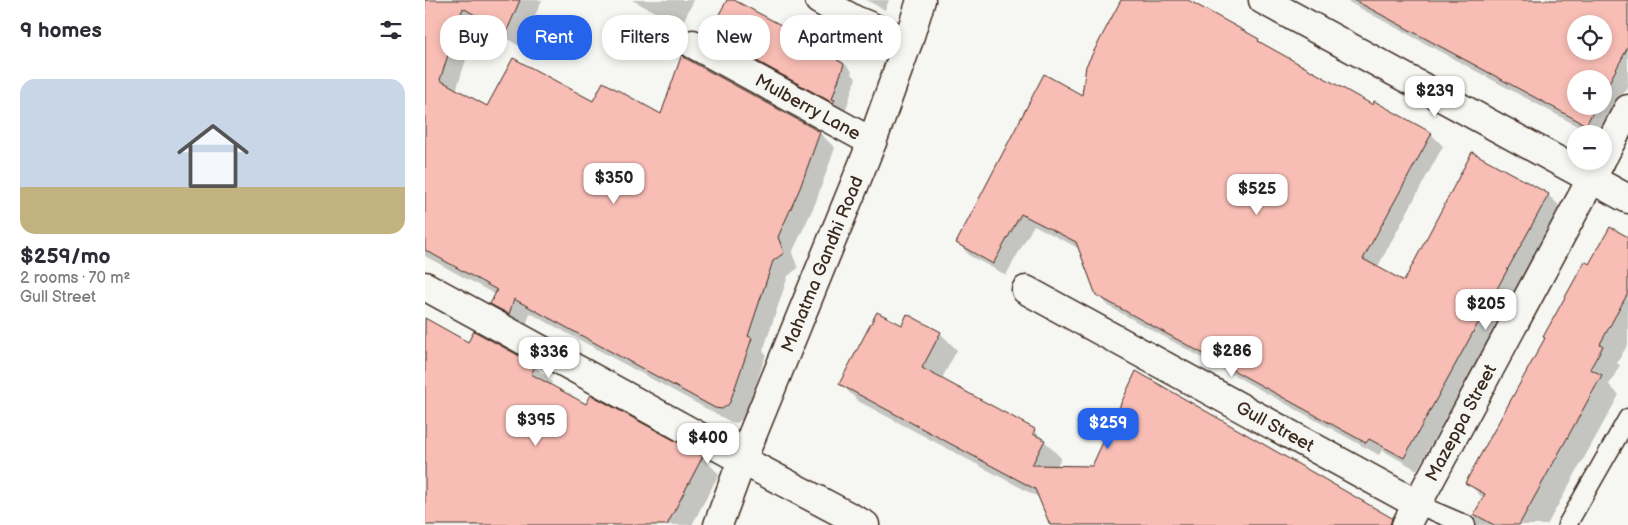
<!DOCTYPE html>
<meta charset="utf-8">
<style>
body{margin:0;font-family:"Balsamiq Sans",sans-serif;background:#f2f2f3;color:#2b2b33;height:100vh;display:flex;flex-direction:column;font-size:19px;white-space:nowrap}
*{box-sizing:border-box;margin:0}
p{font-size:16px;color:#7c7c81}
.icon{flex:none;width:28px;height:28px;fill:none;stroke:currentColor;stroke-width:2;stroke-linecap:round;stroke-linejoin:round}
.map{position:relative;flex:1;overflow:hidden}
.side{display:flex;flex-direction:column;background:#fff;width:425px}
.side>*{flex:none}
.banner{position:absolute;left:15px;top:15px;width:475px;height:45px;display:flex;gap:10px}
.controls{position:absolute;left:1142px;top:15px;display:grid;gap:10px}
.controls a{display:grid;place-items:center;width:45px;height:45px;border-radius:50%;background:#fff;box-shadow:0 2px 8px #0003;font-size:25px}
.price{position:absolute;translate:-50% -42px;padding:0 11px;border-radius:10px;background:#fff;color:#222;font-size:16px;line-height:32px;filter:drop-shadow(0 1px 2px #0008)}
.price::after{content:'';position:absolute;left:50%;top:30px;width:15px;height:11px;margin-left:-8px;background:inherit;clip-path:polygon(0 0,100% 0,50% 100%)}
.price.current{background:#2563eb;color:#fff}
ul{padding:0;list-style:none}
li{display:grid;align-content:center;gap:10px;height:265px;padding:0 20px}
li+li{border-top:1px solid #e1e1e2}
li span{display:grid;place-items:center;height:155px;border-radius:15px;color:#555}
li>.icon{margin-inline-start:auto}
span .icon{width:90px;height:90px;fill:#fffc;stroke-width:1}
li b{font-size:21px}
h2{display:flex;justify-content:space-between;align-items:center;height:60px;padding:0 20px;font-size:21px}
.tag{padding:0 18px;border-radius:20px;background:#fff;box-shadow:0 2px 8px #0003;font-size:18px;line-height:45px}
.tag.current{background:#2563eb;color:#fff}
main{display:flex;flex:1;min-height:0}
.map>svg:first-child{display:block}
</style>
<main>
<section class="side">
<h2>9 homes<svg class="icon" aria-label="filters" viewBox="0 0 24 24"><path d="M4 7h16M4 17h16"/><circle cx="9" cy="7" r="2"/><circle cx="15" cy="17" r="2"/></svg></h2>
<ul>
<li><span style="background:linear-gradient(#c9d6e8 70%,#c2b280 0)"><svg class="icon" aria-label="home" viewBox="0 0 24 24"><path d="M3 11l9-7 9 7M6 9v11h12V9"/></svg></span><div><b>$259/mo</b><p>2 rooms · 70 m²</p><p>Gull Street</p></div></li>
</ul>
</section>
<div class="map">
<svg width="1203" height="525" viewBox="0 0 1203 525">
<rect width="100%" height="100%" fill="#f6f6f2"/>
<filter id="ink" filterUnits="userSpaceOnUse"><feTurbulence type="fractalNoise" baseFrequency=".02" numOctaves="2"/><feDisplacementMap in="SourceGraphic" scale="10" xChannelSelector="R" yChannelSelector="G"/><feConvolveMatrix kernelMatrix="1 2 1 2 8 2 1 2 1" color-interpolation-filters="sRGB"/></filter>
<g filter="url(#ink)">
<g fill="#0003" fill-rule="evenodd">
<polygon points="0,0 117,0 96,47 53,22 31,91 63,107 168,102 236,115 260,59 395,133 410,148 390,204 367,253 373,268 363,276 338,351 341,354 320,417 312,423 306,422 105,313 100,329 81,319 66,303 71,295 0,256"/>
<polygon points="207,0 269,0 256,26"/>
<polygon points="303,0 413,57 427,71 426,73 431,78 420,112 297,47 284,34"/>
<polygon points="441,0 464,0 460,10"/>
<polygon points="698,0 761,0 833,40 841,47 948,106 1006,134 1018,146 952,268 979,283 1123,195 1136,207 992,470 957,450 954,455 685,307 672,294 655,249 609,225 581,275 545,256 533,243 658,97"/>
<path d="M 920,0 L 1200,0 L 1203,2 L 1203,85 L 1177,134 L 1167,134 ZM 1151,24 L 1179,24 L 1179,51 L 1151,51 ZM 1151,79 L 1179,79 L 1179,106 L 1151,106 Z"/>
<polygon points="1185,228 1203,238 1203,344 1192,363 1195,365 1184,385 1194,395 1122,525 1052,525 1049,517 1059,499 1042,482"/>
<polygon points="0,319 44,343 110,366 127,382 124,386 161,406 166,397 277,457 294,474 267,525 0,525"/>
<polygon points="477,327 515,333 532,350 516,380 609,430 636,458 632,466 955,512 968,525 627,525 615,498 433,401 416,384"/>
</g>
<g fill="#f8bdb5" stroke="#3b2a1e" fill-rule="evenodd">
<polygon points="0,0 95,0 81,33 38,8 15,80 62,106 88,58 168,101 178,82 236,114 257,54 260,58 395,132 375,188 353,237 359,253 348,261 323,336 327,338 305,402 303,405 297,409 290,408 89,299 84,314 65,304 72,290 0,250"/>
<polygon points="302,0 309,0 414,56 412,60 419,64 407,99 410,100 408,103 283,34"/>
<polygon points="696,0 763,0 834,39 833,41 948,105 949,101 1007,133 938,259 979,281 1047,152 1124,194 979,458 944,439 941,443 671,295 651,242 596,214 568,264 531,243 619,74 657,95 661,66"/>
<path d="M 929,0 L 1203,0 L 1203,47 L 1179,92 L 1179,79 L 1151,79 L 1151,106 L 1171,106 L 1161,125 ZM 1151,24 L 1179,24 L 1179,51 L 1151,51 Z"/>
<polygon points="1185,227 1203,237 1203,293 1175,344 1178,346 1165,369 1177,375 1094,525 1069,525 1049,514 1060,494 1040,483 1120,338 1118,337 1160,261 1164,264"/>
<polygon points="452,312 477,325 482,314 516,332 497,368 610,429 608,434 620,440 607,465 667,466 711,371 967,518 965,525 625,525 610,489 414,384"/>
<polygon points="0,318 43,342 49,331 111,365 106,374 161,404 166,395 278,456 242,525 0,525"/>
</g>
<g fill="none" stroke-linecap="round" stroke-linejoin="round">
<defs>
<g id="lane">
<polyline points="992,504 1041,525"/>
<polyline points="1142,525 1203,418"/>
</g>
<g id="street">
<polyline points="394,0 430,20 483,42"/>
<polyline points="838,0 1203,199"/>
<path id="s1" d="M 268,44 L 447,142"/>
<polyline points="1179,155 1203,109"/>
<polyline points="0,286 317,460"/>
<path id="s2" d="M 601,290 L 992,504"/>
<path id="s3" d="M 981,525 L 1176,161"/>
</g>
<polyline id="secondary" points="317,460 440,525"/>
<g id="primary">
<path id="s4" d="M 293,525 L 317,460 L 447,142 L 483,42 L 496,0"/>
</g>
</defs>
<use href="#lane" stroke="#3b2a1e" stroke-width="21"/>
<use href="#street" stroke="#3b2a1e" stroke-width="31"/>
<use href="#secondary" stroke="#3b2a1e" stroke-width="31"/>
<use href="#primary" stroke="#3b2a1e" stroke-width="31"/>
<use href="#lane" stroke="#f6f6f2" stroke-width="18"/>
<use href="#street" stroke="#f6f6f2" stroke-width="28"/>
<use href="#secondary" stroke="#f6f6f2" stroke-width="28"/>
<use href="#primary" stroke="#f6f6f2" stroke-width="28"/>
</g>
</g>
<g text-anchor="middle" stroke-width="4" stroke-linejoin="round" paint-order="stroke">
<g font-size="18" fill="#3b2a1e" stroke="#f6f6f2">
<text dy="6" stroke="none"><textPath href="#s1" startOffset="131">Mulberry Lane</textPath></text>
<text dy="6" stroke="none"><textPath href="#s4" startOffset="281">Mahatma Gandhi Road</textPath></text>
<text dy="6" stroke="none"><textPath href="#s3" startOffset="116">Mazeppa Street</textPath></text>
<text dy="6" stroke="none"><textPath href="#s2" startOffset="284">Gull Street</textPath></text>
</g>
</g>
</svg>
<div class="controls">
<a><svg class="icon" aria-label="locate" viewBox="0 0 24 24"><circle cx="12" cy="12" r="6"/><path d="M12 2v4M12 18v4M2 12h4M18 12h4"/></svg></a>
<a>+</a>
<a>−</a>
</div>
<b class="price" style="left:1010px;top:118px">$239</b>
<b class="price" style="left:189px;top:205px">$350</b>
<b class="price" style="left:832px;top:216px">$525</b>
<b class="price" style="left:1061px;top:331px">$205</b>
<b class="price" style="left:807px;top:378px">$286</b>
<b class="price" style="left:124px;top:379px">$336</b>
<b class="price" style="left:111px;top:447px">$395</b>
<b class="price current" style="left:683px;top:450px">$259</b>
<b class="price" style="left:283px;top:465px">$400</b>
<div class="banner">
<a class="tag">Buy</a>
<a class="tag current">Rent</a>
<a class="tag">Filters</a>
<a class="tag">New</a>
<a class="tag">Apartment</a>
</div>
</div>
</main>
